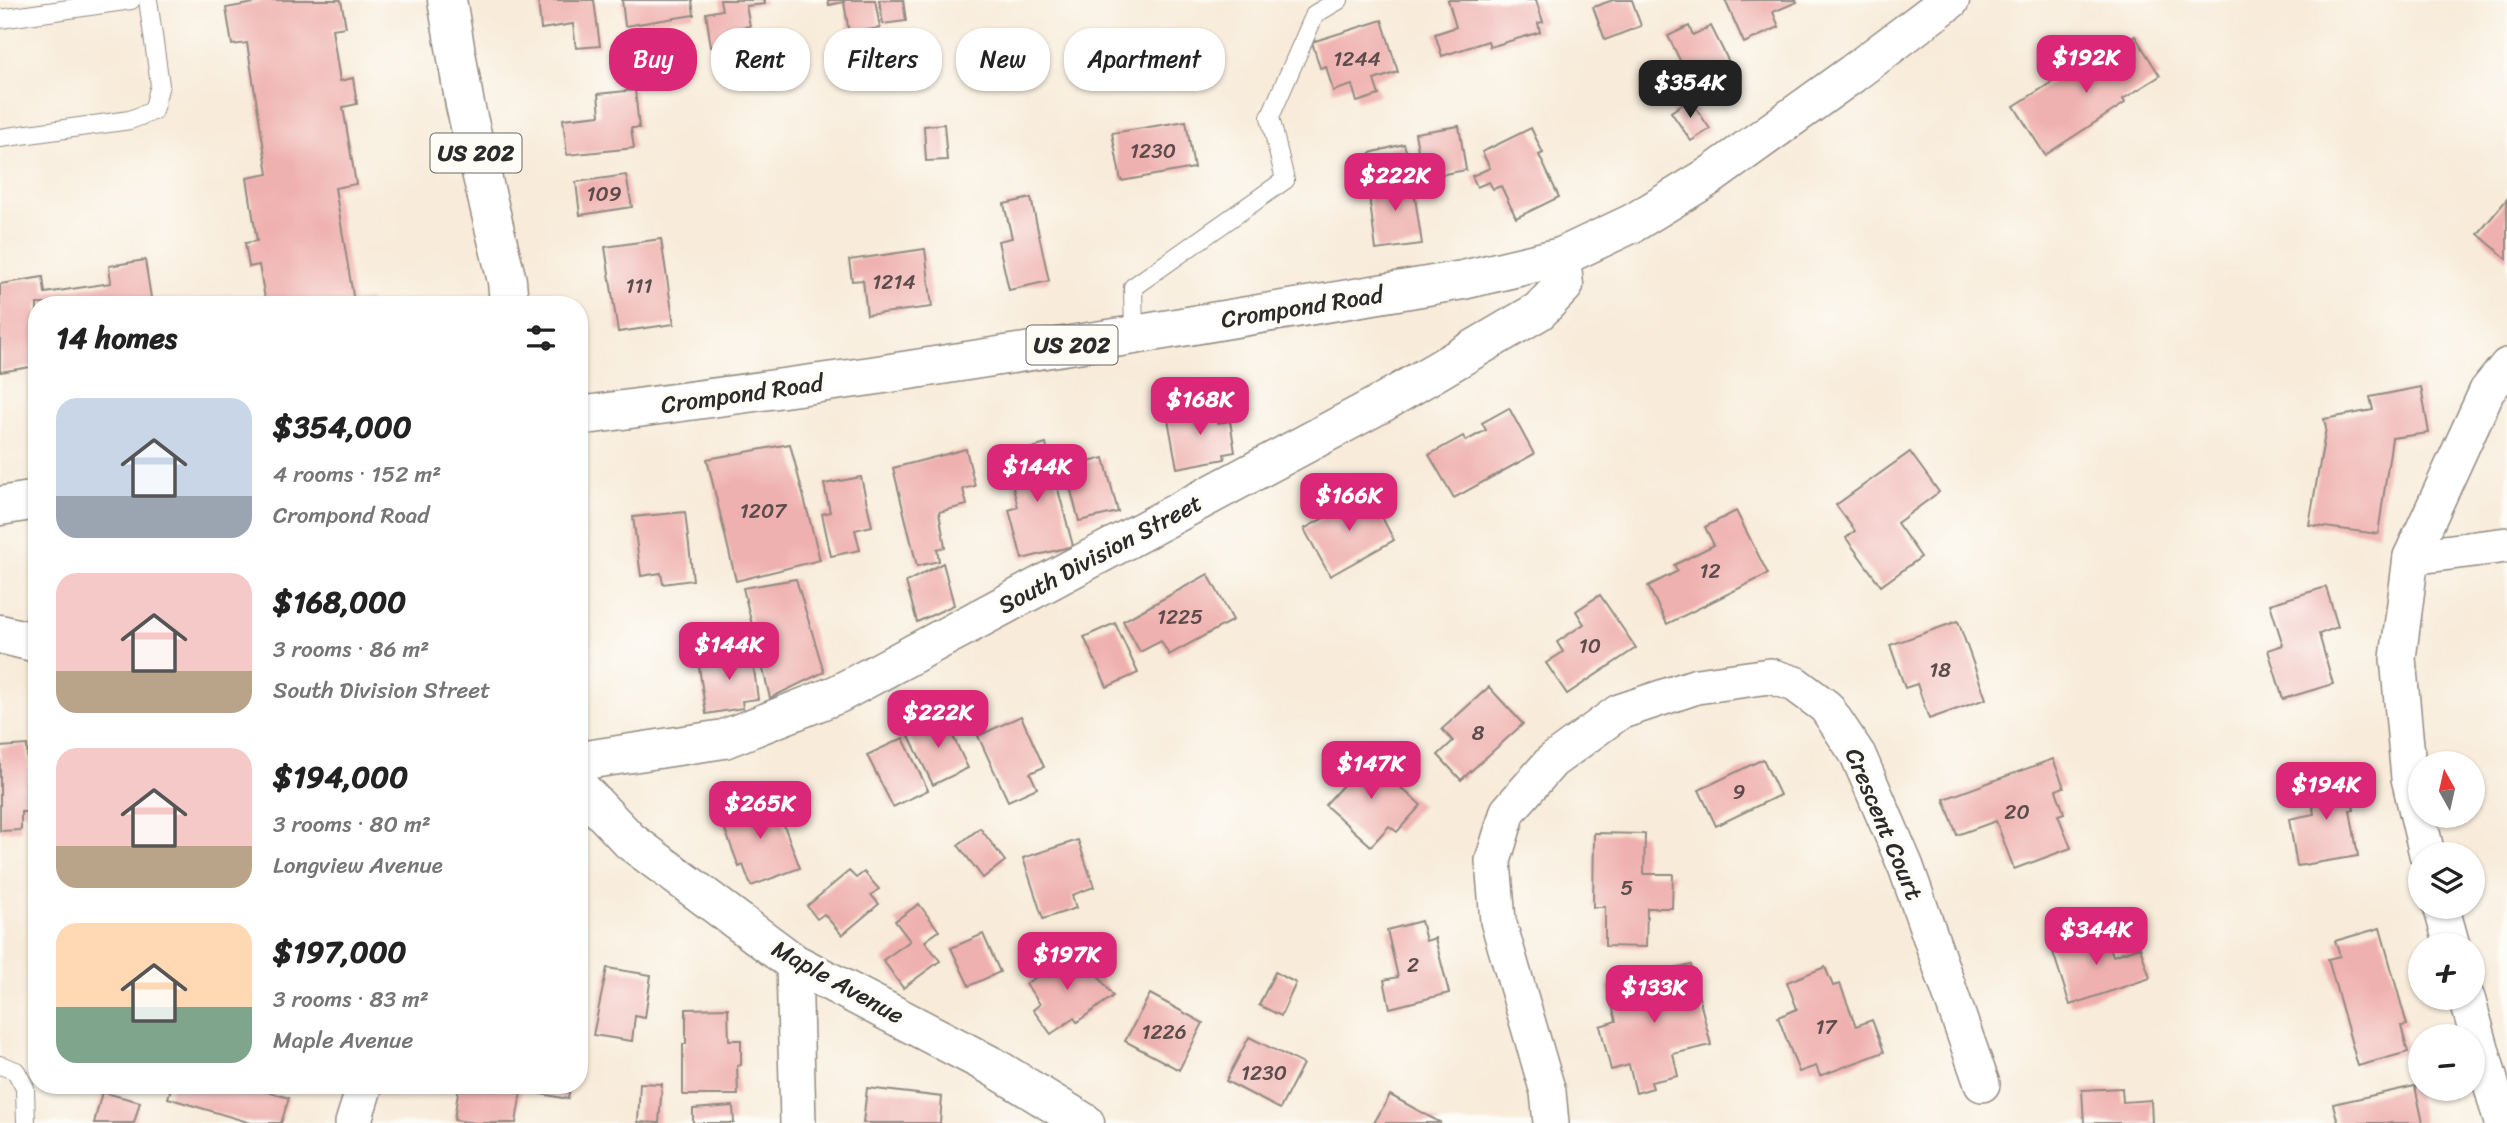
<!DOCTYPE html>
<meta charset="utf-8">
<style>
body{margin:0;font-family:Sriracha,sans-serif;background:#f2f2f2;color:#222;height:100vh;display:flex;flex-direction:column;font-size:26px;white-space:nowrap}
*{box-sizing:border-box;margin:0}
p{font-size:23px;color:#767676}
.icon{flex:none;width:38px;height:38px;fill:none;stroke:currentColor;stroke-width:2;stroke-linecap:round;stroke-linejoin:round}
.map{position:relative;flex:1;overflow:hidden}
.panel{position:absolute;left:28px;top:296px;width:560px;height:798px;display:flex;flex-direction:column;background:#fff;border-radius:28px;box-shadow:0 2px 5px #0004}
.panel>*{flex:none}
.guide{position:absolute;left:609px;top:28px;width:665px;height:63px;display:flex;gap:14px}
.needle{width:46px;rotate:352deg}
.controls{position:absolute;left:2408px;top:751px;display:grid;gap:14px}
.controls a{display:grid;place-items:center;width:77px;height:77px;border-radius:50%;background:#fff;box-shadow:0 2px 5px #0004;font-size:35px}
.price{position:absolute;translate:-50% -60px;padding:0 16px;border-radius:14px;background:#db2777;color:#fff;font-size:23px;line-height:46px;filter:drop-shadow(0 2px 4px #0008)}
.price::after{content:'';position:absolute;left:50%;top:42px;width:21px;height:16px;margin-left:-10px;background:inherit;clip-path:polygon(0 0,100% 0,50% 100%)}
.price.current{background:#222;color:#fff}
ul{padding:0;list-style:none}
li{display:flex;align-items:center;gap:21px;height:175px;padding:0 28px}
li span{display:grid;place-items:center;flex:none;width:196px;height:140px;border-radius:21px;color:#555}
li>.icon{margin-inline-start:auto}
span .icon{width:84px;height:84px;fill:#fffc;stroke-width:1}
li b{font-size:30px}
h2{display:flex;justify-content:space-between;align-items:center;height:84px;padding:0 28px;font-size:30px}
.tag{padding:0 24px;border-radius:28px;background:#fff;box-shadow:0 2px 5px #0004;font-size:24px;line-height:63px}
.tag.current{background:#db2777;color:#fff}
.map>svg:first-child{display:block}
</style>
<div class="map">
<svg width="2507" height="1123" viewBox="0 0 2507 1123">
<rect width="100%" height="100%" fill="#fdfcf7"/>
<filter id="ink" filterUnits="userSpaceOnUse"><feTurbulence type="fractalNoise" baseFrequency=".0143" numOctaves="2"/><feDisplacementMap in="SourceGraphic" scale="14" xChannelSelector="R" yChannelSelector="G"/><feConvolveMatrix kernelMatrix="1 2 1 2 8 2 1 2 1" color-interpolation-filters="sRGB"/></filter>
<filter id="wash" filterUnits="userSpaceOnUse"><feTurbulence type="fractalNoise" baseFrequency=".00686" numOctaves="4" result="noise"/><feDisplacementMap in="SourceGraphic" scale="28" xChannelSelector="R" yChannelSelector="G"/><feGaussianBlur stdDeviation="1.57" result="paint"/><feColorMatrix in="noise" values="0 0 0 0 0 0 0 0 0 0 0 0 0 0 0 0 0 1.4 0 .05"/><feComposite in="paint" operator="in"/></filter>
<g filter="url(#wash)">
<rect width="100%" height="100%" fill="#f8ebd9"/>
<g id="blocks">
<g fill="#efb1af">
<polygon points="271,0 341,0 346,27 332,29 340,81 353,78 357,104 343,107 356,184 335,188 354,302 369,300 369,304 266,304 259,265 249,267 245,243 257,241 247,178 268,174 247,43 232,45 226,8"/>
<polygon points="538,0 594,0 600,46 576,48 573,24 541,29"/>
<polygon points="622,0 692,0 694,15 625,26"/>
<polygon points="720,0 765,0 765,4 746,6 750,26 732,29 734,43 711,47 706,13 722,10"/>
<polygon points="828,0 875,0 880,28 849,33 844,2 829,5"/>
<polygon points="879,0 903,0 906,21 883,24"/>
<polygon points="1448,0 1536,0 1543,22 1538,23 1540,32 1490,47 1488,41 1442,56 1435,34 1456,27"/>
<polygon points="1613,0 1632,0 1641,26 1605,40 1593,7"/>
<polygon points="1725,0 1796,0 1797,2 1773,12 1779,27 1744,43"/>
<polygon points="1382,20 1398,72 1374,80 1379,95 1357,102 1352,85 1333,91 1326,66 1320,68 1312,42"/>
<polygon points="1689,26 1693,35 1711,26 1737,78 1698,97 1668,36"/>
<polygon points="2135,36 2160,76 2123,99 2125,103 2045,155 2014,106 2095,55 2098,59"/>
<polygon points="635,90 639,128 631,128 634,148 567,155 563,119 600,115 598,94"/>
<polygon points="1690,99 1710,129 1691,141 1671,112"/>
<polygon points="1186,121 1194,168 1121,181 1112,133"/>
<polygon points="944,124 947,160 926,161 924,126"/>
<polygon points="1459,126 1466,170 1423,178 1415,133"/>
<polygon points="1531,128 1543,153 1539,155 1559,197 1516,218 1501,186 1493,189 1489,182 1477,187 1472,176 1490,168 1482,152"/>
<polygon points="1404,144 1410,163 1376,172 1370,153"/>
<polygon points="1411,171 1422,244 1376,250 1368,187 1389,184 1387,174"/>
<polygon points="626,175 632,207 580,215 576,182"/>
<polygon points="1031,198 1049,281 1009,290 998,241 1012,238 1004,204"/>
<polygon points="2507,199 2507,259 2478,234"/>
<polygon points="661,239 674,324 618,332 605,247"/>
<polygon points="925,249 932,307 867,315 863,280 852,281 849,260"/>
<polygon points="145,260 152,304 37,304 37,366 0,372 0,284 43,277 45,293 111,283 109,266"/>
<polygon points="2421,387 2429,433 2392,438 2378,534 2309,525 2326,428 2324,419 2373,410 2370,397"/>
<polygon points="1214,406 1217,423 1230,421 1235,452 1224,454 1225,459 1177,468 1167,414"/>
<polygon points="1509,408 1534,454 1454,498 1429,455 1463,436 1466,441 1486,430 1482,423"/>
<polygon points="790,444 820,560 736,581 707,459"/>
<polygon points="1046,444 1073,546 1022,559 1009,510 1018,507 1005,456"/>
<polygon points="966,449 975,486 963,489 967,505 939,512 945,547 937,549 939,561 917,566 893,468"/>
<polygon points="1910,452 1939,492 1897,523 1921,557 1881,586 1846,538 1855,531 1836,505"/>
<polygon points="1104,458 1118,512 1079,521 1065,468"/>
<polygon points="861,477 872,526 855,530 860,550 831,556 822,514 830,512 824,484"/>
<polygon points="1367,489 1394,540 1330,576 1304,529 1329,515 1326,511"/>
<polygon points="1736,511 1768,574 1667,624 1648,586 1678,571 1674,565 1714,545 1705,527"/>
<polygon points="685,512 693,580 663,584 661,573 641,576 633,517"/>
<polygon points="943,563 954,605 917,622 906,582"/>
<polygon points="1208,574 1233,620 1169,655 1161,641 1140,652 1123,621"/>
<polygon points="796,579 824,672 770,698 743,588"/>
<polygon points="2326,587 2338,627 2319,634 2333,684 2283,699 2268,650 2283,645 2270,604"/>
<polygon points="1600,595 1636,648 1567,694 1546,663 1563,652 1557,642 1584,624 1576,611"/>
<polygon points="1958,621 1986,699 1929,719 1917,684 1905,688 1890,645"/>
<polygon points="1115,623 1138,673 1107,687 1084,637"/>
<polygon points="751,647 758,699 742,701 743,708 706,714 699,667 723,664 721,651"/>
<polygon points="1489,687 1523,724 1461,780 1438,755 1453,741 1442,729"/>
<polygon points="943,715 968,768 933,785 907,732"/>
<polygon points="1021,716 1044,767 1030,773 1037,788 1008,801 978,736"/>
<polygon points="903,738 928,790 893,807 867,755"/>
<polygon points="27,745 30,812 21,812 21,830 0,831 0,747"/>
<polygon points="1361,753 1421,805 1397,832 1389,826 1371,846 1325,805 1344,784 1338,779"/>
<polygon points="1763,759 1780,795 1716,826 1699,790"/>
<polygon points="2053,759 2064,787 2056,790 2064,813 2058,815 2071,848 2014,869 1996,821 1957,835 1944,799"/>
<polygon points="2347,770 2354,810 2350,810 2358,856 2297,866 2289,819 2314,814 2308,776"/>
<polygon points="773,796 800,868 751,886 743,865 739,867 720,816"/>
<polygon points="980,828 1005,861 983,878 958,845"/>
<polygon points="1594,833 1645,834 1644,874 1673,874 1672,908 1647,908 1646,947 1605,946 1605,907 1593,907"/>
<polygon points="1078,840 1094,887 1072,895 1076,908 1043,919 1023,858"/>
<polygon points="849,871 856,878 864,872 879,889 871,895 879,904 842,935 824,914 817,919 807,906"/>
<polygon points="919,904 939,931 925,941 940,961 903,988 883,960 910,941 895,921"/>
<polygon points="1421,921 1426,941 1435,938 1449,993 1390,1008 1384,980 1398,977 1387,930"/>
<polygon points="2104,928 2113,956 2140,947 2150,978 2070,1005 2051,946"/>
<polygon points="2380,928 2407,1025 2401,1026 2408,1052 2358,1066 2328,959 2340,956 2335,941"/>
<polygon points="983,934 1000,972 969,986 951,948"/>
<polygon points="1074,950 1087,970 1092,967 1113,996 1077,1022 1074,1018 1051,1034 1033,1010 1040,1004 1026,984"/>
<polygon points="1691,965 1711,1045 1673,1054 1678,1076 1651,1082 1653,1088 1636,1093 1629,1065 1611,1070 1600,1026 1616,1021 1607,986"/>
<polygon points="1825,967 1833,986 1840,984 1856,1026 1872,1020 1884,1052 1820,1076 1816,1066 1799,1072 1778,1017 1797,1009 1787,982"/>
<polygon points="607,968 651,975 645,1018 635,1016 632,1041 593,1035"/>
<polygon points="1275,972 1296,983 1281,1016 1259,1005"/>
<polygon points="1150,994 1203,1023 1179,1070 1125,1041"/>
<polygon points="728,1008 729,1040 741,1040 741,1065 737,1066 738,1095 683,1095 683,1044 686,1044 686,1009"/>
<polygon points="1249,1037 1303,1064 1280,1109 1226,1081"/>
<polygon points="640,1083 662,1084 659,1123 638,1122"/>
<polygon points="172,1085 270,1085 268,1092 289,1098 281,1123 251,1123 168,1098"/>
<polygon points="459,1085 480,1085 521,1091 516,1123 475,1123 454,1120"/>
<polygon points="526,1085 570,1085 568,1099 525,1091"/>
<polygon points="2415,1086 2423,1123 2338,1123 2333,1104"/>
<polygon points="867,1088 942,1097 940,1123 863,1123"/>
<polygon points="2122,1088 2123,1102 2151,1100 2152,1123 2084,1123 2082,1090"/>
<polygon points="102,1092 140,1102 134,1123 94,1123"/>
<polygon points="1390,1095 1441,1123 1374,1123"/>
<polygon points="733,1106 734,1123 693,1123 693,1109"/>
</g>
</g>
</g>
<g filter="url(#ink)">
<use href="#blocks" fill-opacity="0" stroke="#928b82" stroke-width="2"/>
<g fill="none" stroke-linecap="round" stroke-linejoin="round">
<defs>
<g id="lane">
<polyline points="0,19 131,0"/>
<polyline points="0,138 130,120 153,111 160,85 148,0"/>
<polyline points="1134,335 1133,287 1285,180 1270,117 1315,14 1339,0"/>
<polyline points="0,1065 16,1071 25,1088 26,1123"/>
</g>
<g id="street">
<polyline points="2411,557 2507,545"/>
<polyline points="2427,854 2409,778 2398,658 2411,557 2487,391 2507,366"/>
<polyline points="2441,906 2452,945"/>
<polyline points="794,963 798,1123"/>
<polyline points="2467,998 2502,1123"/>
<polyline points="353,1123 365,1085"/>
<polyline points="1551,1123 1548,1092 1498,921 1493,861 1508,811 1552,761 1619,712 1697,686 1770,676 1795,684 1826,707 1858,755 1906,867 1982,1084"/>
</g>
<g id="secondary">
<polyline points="0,506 37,500"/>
<polyline points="0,634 37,643"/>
<polyline points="579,761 724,739 838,694 1382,403 1539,311 1564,285 1561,257"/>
<polyline points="579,787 630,841 794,963 992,1066 1085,1123"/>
</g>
<g id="primary">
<polyline points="447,0 465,105 507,281 509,304"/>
<polyline points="579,416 871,376 1134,335 1463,280 1561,257 1633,223 1710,176 1852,74 1950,0"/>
</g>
</defs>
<use href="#lane" stroke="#928b82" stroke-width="20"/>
<use href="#street" stroke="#928b82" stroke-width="38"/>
<use href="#secondary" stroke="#928b82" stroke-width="41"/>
<use href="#primary" stroke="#928b82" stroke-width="41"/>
<use href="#lane" stroke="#fff" stroke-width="18"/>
<use href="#street" stroke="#fff" stroke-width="35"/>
<use href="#secondary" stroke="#fff" stroke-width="38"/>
<use href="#primary" stroke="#fff" stroke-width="38"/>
</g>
</g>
<g text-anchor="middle" stroke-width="7" stroke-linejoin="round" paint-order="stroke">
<g font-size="21" fill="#5c4c4c">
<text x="1357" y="66">1244</text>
<text x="1153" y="158">1230</text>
<text x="604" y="201">109</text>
<text x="894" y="289">1214</text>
<text x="639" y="293">111</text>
<text x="763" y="518">1207</text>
<text x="1710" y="578">12</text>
<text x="1180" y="624">1225</text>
<text x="1590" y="653">10</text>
<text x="1940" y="677">18</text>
<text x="1478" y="740">8</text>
<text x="1739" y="799">9</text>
<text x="2017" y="819">20</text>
<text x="1627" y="895">5</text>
<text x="1413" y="972">2</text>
<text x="1826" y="1034">17</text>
<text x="1164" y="1039">1226</text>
<text x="1264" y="1080">1230</text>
</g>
<g fill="#fdfcf7" stroke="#6a6a68" stroke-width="2">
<rect x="430.5" y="133.5" width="91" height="39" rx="5"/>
<rect x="1026.5" y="325.5" width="91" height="39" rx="5"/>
</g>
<g font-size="23" font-weight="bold" fill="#2b2b2b">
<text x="476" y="161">US 202</text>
<text x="1072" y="353">US 202</text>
</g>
<g font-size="24" fill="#2b2b2b" stroke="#fdfcf7">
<text transform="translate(1302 307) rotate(-9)" y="8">Crompond Road</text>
<text transform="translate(742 394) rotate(-8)" y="8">Crompond Road</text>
<text transform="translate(1100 554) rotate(-28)" y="8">South Division Street</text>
<text transform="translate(1884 824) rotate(67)" y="8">Crescent Court</text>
<text transform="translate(838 982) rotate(29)" y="8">Maple Avenue</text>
</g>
</g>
</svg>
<div class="controls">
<a><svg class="needle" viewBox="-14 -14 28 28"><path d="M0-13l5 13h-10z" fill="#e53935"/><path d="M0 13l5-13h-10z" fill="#767676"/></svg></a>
<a><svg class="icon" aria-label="layers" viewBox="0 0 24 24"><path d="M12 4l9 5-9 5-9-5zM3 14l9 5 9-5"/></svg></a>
<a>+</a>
<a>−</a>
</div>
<b class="price" style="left:2086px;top:95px">$192K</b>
<b class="price current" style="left:1690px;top:120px">$354K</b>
<b class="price" style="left:1395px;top:213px">$222K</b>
<b class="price" style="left:1200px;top:437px">$168K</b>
<b class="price" style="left:1037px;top:504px">$144K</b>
<b class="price" style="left:1349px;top:533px">$166K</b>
<b class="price" style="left:729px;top:682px">$144K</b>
<b class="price" style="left:938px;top:750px">$222K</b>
<b class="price" style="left:1371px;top:801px">$147K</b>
<b class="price" style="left:2326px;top:822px">$194K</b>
<b class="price" style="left:760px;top:841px">$265K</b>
<b class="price" style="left:2096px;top:967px">$344K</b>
<b class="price" style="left:1067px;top:992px">$197K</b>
<b class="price" style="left:1654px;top:1025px">$133K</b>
<div class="guide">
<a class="tag current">Buy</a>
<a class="tag">Rent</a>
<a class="tag">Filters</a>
<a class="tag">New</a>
<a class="tag">Apartment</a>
</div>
<section class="panel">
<h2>14 homes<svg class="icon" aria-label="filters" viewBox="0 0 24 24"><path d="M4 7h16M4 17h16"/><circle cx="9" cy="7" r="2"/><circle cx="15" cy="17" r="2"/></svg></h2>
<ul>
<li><span style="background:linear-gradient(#c9d6e8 70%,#9aa5b1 0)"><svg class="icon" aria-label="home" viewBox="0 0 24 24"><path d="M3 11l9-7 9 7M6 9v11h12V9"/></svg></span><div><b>$354,000</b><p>4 rooms · 152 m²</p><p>Crompond Road</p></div></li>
<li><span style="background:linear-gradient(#f6c9c9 70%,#b9a48a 0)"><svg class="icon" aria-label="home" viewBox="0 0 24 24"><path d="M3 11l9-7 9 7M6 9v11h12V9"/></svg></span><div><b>$168,000</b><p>3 rooms · 86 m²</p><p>South Division Street</p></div></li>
<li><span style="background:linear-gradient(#f6c9c9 70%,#b9a48a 0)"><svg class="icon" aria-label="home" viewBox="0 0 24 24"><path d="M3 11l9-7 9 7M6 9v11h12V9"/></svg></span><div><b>$194,000</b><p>3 rooms · 80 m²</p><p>Longview Avenue</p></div></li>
<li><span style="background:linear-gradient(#ffd9b3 60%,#7fa58c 0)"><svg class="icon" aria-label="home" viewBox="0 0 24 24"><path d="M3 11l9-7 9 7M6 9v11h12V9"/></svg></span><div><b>$197,000</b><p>3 rooms · 83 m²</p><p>Maple Avenue</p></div></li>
</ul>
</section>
</div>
